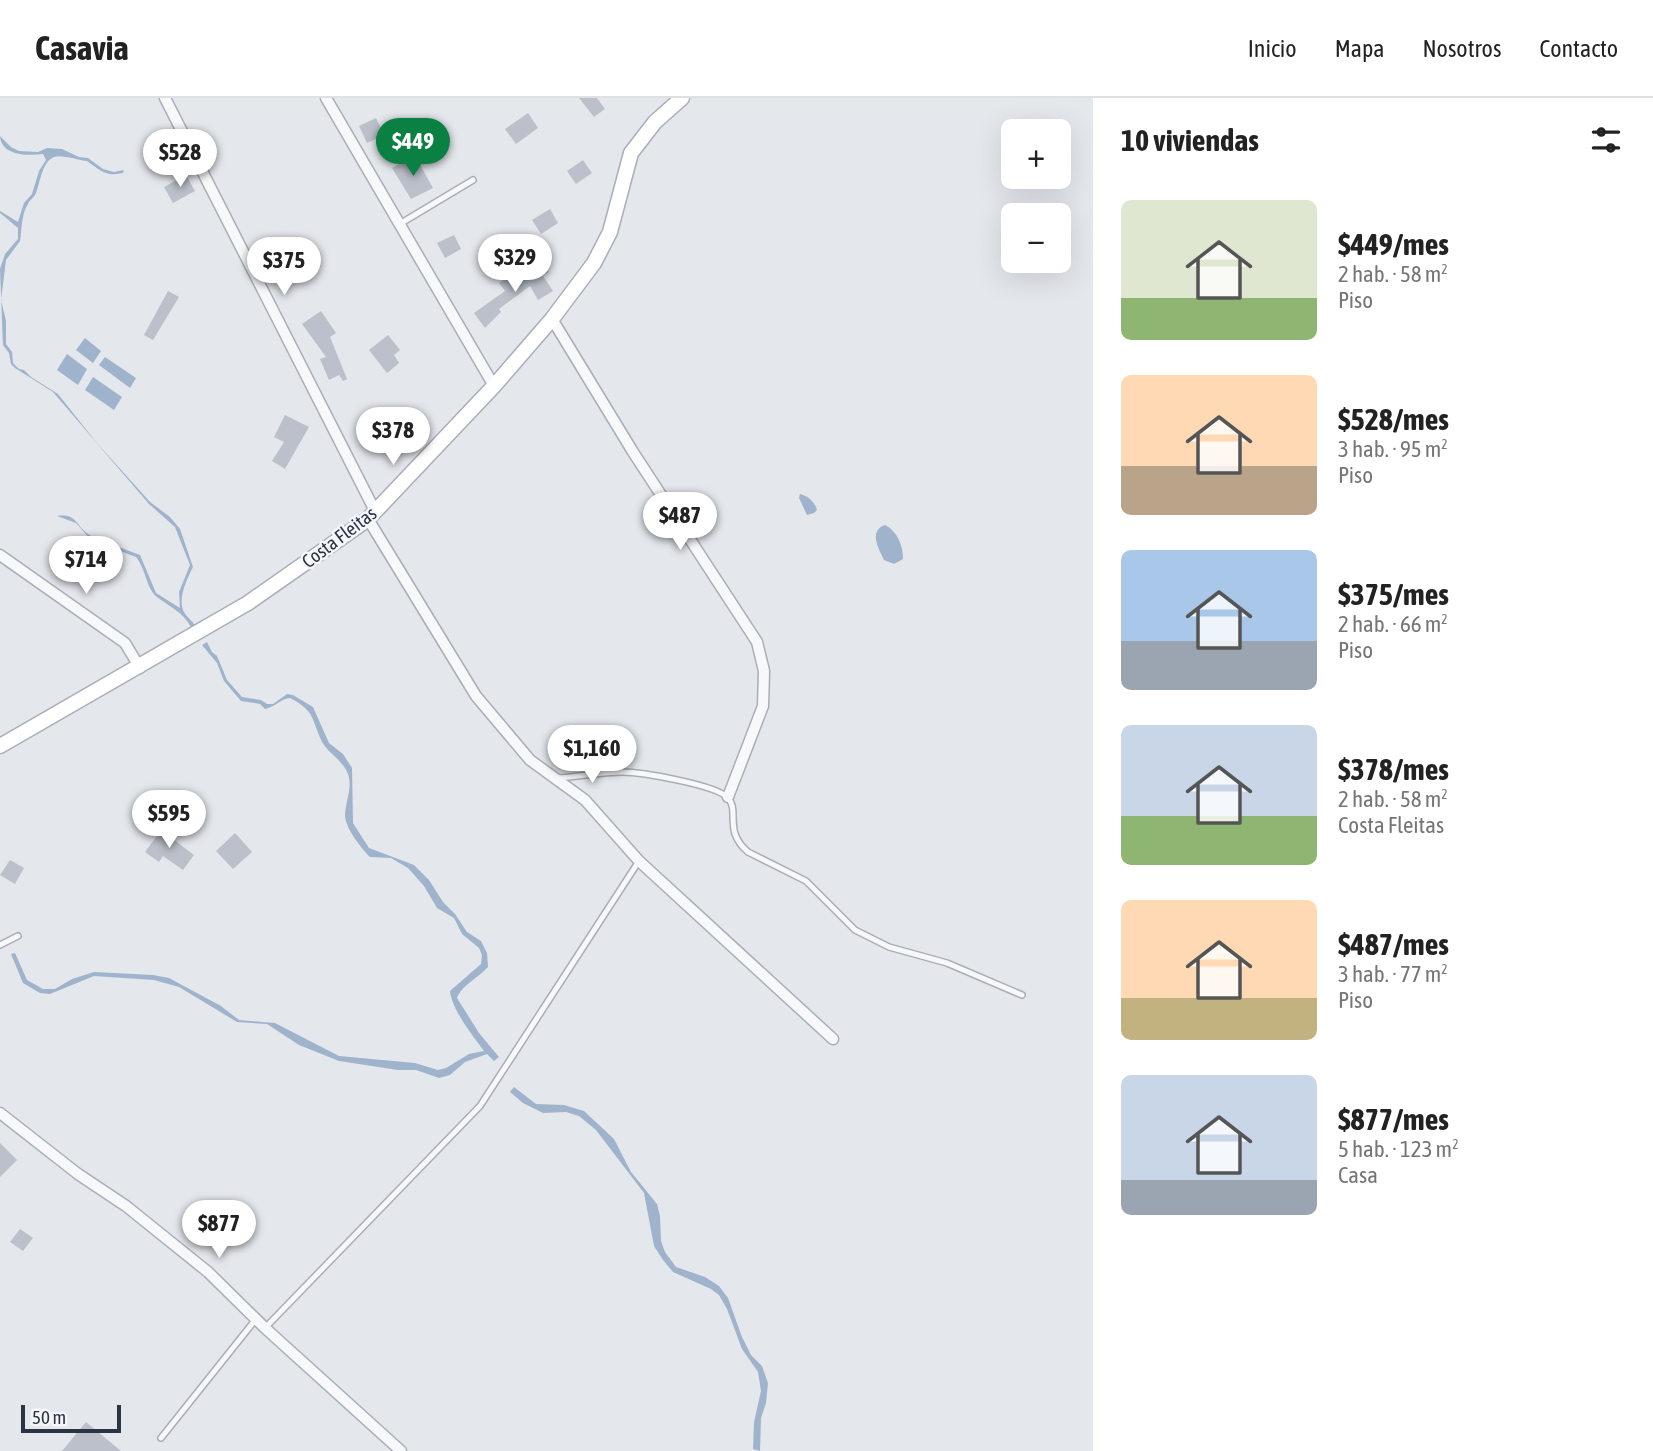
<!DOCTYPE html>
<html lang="es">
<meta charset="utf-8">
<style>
body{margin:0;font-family:"Asap Condensed",sans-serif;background:#f6f6f6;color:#222;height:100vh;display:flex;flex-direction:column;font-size:26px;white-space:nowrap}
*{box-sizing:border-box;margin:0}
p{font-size:23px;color:#767676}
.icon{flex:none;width:38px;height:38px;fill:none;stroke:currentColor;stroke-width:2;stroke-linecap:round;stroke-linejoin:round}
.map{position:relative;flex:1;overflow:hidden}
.drawer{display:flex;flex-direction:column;background:#fff;width:560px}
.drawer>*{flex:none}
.fabs{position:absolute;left:1001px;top:21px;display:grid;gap:14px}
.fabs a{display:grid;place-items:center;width:70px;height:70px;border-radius:10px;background:#fff;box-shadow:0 7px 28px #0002;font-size:35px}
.scale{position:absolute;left:21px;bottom:18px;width:100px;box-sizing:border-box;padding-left:7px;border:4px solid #2b3445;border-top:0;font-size:19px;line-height:24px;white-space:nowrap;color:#2b3445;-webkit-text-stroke:5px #f4f6f9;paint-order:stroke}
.price{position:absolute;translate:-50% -60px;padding:0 16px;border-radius:24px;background:#fff;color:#222;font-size:23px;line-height:46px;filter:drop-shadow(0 2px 4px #0008)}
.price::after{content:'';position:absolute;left:50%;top:42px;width:21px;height:16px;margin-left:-10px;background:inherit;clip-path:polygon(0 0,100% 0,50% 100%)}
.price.on{background:#0b8043;color:#fff}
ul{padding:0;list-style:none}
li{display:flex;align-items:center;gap:21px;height:175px;padding:0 28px}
li span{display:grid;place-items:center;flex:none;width:196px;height:140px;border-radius:10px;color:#555}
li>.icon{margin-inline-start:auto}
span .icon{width:84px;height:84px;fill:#fffc;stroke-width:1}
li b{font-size:30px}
h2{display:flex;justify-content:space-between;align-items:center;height:84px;padding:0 28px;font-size:30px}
header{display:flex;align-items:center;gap:42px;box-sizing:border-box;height:98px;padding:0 35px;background:#fff;border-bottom:2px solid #e0e0e0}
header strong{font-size:33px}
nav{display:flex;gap:38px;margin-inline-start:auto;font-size:24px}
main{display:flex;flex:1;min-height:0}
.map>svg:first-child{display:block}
</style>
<header>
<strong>Casavia</strong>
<nav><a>Inicio</a><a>Mapa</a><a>Nosotros</a><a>Contacto</a></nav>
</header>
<main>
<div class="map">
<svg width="1093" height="1353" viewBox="0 0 1093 1353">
<rect width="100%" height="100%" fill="#e4e7ec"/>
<g fill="#9fb4cc">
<path d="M 0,38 L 11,49 L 19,53 L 38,54 L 47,50 L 62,51 L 79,59 L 88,60 L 103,71 L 114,74 L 124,72 L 123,75 C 105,79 100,72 87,63 C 78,62 61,56 54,59 C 41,64 40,88 35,97 C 34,99 28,104 28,106 C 21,116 22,132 20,143 L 6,162 L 1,202 L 6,223 L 6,246 L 12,254 L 13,265 L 19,271 L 24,272 L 31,279 L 58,296 L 96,344 L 150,404 L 170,419 L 180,431 L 193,469 C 187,481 177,501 184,514 C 186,518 192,523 195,527 L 191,529 C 183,514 170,509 157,499 C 146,490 146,471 136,459 L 91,442 L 76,425 L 57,418 C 77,415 75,427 88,436 C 96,442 128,452 140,457 L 156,495 L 180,510 L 179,494 L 190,467 L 175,429 L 149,406 L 53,294 L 15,270 L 11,266 L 9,255 L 3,247 L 0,171 L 5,156 L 18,141 L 18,130 L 0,115 L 0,113 L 18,124 L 24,105 L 32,96 L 39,73 L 46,62 L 43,56 C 28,58 1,58 0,38 Z"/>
<polygon points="85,240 101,253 93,265 76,252"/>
<polygon points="67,256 87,271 78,287 57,272"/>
<polygon points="105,259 136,280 130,290 99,267"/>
<polygon points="93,279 122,299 114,312 85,292"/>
<path d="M 800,396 C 808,398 815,404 817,412 L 814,415 L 807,417 L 799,400 Z"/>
<path d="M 885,427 C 897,433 903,447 903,461 L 894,466 L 884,462 C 879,451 868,433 885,427 Z"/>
<path d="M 207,544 L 212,554 L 217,558 L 227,582 L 242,599 L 261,602 L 267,606 L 273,606 L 287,596 L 293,597 L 313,609 L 329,645 L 343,656 L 352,670 L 353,725 L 369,750 L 414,767 L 429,782 L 443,804 L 455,816 L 467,834 L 481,843 L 487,855 L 488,869 C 479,879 461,888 457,900 L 479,935 L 499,959 L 494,963 L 487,956 L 465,964 L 450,977 L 439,980 L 416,972 L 398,972 L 339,963 L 299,947 L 267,926 L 237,924 L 179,889 L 154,882 L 94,878 L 50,896 L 40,895 L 23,885 L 11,856 L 15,855 L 27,882 L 43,891 L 55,891 L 72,881 L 94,874 L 153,877 L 169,880 L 221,908 L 239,922 L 275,925 L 339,958 L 415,965 L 438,972 L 446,970 L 469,956 L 484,953 C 473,938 452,912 450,893 L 481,866 L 482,857 L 479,850 L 462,836 L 454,820 L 437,810 L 424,788 L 408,770 L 391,760 L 370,759 C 361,750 346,731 345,718 C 345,704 353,690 348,676 C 343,663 331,657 324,647 C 317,637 315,621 308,613 C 304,608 296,603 290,600 C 280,601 275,609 265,611 L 260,606 L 241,603 L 224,583 L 217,565 L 202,547 Z"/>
<polygon points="514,989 536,1006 564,1007 584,1013 614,1041 631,1074 657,1106 660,1118 661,1143 665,1154 676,1169 705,1179 719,1188 728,1200 742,1239 751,1257 762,1268 768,1285 766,1305 761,1320 760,1353 753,1351 754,1324 761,1293 758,1274 742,1251 727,1211 719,1197 711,1191 673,1174 663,1162 654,1148 644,1095 596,1032 579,1018 566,1014 543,1015 523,1005 510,994"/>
</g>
<g fill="#bbc0ca">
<polygon points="579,0 597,0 605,11 594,19"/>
<polygon points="528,15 538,30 516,46 505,31"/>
<polygon points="376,20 384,37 367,45 359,28"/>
<polygon points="415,58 433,90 411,101 392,70"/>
<polygon points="583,62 592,75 576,86 567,73"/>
<polygon points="186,77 195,93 173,105 164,89"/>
<polygon points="550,111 558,125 541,136 532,122"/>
<polygon points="454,137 461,151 445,160 437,145"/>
<polygon points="544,167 549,174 543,178 553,193 538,202 530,188 499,211 501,214 485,230 474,215 505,193 499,185 507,179 513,187"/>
<polygon points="168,193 179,199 153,242 144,237"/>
<polygon points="321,213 336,235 330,239 347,281 343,283 339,277 329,282 320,261 326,259 302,226"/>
<polygon points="388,237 400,252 394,257 399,265 387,275 369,252"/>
<polygon points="285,317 309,329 285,371 272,363 284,344 274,339"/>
<polygon points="163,730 176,740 174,742 194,757 183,772 163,758 159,764 145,754"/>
<polygon points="235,735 252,754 233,771 216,753"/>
<polygon points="10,762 24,770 15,786 0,777"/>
<polygon points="0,1045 17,1062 0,1079"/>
<polygon points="20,1131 33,1140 23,1153 10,1144"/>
<polygon points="86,1324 121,1353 62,1353"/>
</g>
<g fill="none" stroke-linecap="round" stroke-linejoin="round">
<defs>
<g id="lane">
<polyline points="398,127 473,82"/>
<path d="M 557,680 C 578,679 601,674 622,674 C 641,674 717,687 728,700 C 740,713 723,733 748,754 L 806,783 L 855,832 L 889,849 L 947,865 L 1022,897"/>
<polyline points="0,847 18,838"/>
<polyline points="265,1230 480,1008 639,763"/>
<polyline points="161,1340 256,1221"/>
</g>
<g id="street">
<polyline points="165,0 375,413"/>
<polyline points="326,0 494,288"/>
<polyline points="552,221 633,354 757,544 764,573 763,608 728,699"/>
<polyline points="368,421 476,598 530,662 585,702 639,763 833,941"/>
<polyline points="0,457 125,545 140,570"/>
<polyline points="0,1015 78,1076 126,1108 208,1174 265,1230 401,1353"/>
</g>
<polyline id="secondary" points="0,648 248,505 368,421 494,288 552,221 594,165 610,134 631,55 655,24 682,0"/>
</defs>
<use href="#lane" stroke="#a9aeb7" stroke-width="8"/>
<use href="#street" stroke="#a9aeb7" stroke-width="13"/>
<use href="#secondary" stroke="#a9aeb7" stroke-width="17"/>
<use href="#lane" stroke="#f7f8fa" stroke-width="5"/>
<use href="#street" stroke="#f7f8fa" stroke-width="10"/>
<use href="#secondary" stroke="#fff" stroke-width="14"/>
</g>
<g text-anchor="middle" stroke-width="5" stroke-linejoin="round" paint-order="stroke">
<g font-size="19" fill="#2b3445" stroke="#f4f6f9">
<text transform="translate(339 439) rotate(-37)" y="7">Costa Fleitas</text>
</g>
</g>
</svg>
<div class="fabs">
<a>+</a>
<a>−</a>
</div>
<div class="scale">50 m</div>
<b class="price on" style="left:413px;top:80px">$449</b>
<b class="price" style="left:180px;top:91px">$528</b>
<b class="price" style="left:515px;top:196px">$329</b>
<b class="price" style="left:284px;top:199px">$375</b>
<b class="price" style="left:393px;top:369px">$378</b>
<b class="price" style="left:680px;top:454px">$487</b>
<b class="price" style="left:86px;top:498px">$714</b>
<b class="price" style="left:592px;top:687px">$1,160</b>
<b class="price" style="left:169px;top:752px">$595</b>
<b class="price" style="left:219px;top:1162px">$877</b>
</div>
<section class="drawer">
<h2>10 viviendas<svg class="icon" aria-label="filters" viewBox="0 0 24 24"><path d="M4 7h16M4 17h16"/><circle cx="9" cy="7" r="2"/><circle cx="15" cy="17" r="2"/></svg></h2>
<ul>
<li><span style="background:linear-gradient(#dfe7d0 70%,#8fb573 0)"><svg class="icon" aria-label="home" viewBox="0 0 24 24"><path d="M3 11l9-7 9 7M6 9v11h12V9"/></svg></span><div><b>$449/mes</b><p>2 hab. · 58 m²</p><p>Piso</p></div></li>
<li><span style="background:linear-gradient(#ffd9b3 65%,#b9a48a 0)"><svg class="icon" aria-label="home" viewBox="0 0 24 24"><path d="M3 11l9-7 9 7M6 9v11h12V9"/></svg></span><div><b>$528/mes</b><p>3 hab. · 95 m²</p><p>Piso</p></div></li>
<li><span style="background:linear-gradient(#a9c7e8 65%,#9aa5b1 0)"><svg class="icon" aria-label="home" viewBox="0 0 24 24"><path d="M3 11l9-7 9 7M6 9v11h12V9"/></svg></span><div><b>$375/mes</b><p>2 hab. · 66 m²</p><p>Piso</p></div></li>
<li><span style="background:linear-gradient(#c9d6e8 65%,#8fb573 0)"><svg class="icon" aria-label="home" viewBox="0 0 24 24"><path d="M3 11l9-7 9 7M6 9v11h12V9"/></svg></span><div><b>$378/mes</b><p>2 hab. · 58 m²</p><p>Costa Fleitas</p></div></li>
<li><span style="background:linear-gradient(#ffd9b3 70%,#c2b280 0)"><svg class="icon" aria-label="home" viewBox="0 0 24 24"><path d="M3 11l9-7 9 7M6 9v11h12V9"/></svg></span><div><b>$487/mes</b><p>3 hab. · 77 m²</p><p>Piso</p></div></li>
<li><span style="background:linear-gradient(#c9d6e8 75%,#9aa5b1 0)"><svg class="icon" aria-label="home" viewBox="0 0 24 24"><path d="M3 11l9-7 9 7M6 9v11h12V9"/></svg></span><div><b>$877/mes</b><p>5 hab. · 123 m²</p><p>Casa</p></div></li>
</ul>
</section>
</main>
